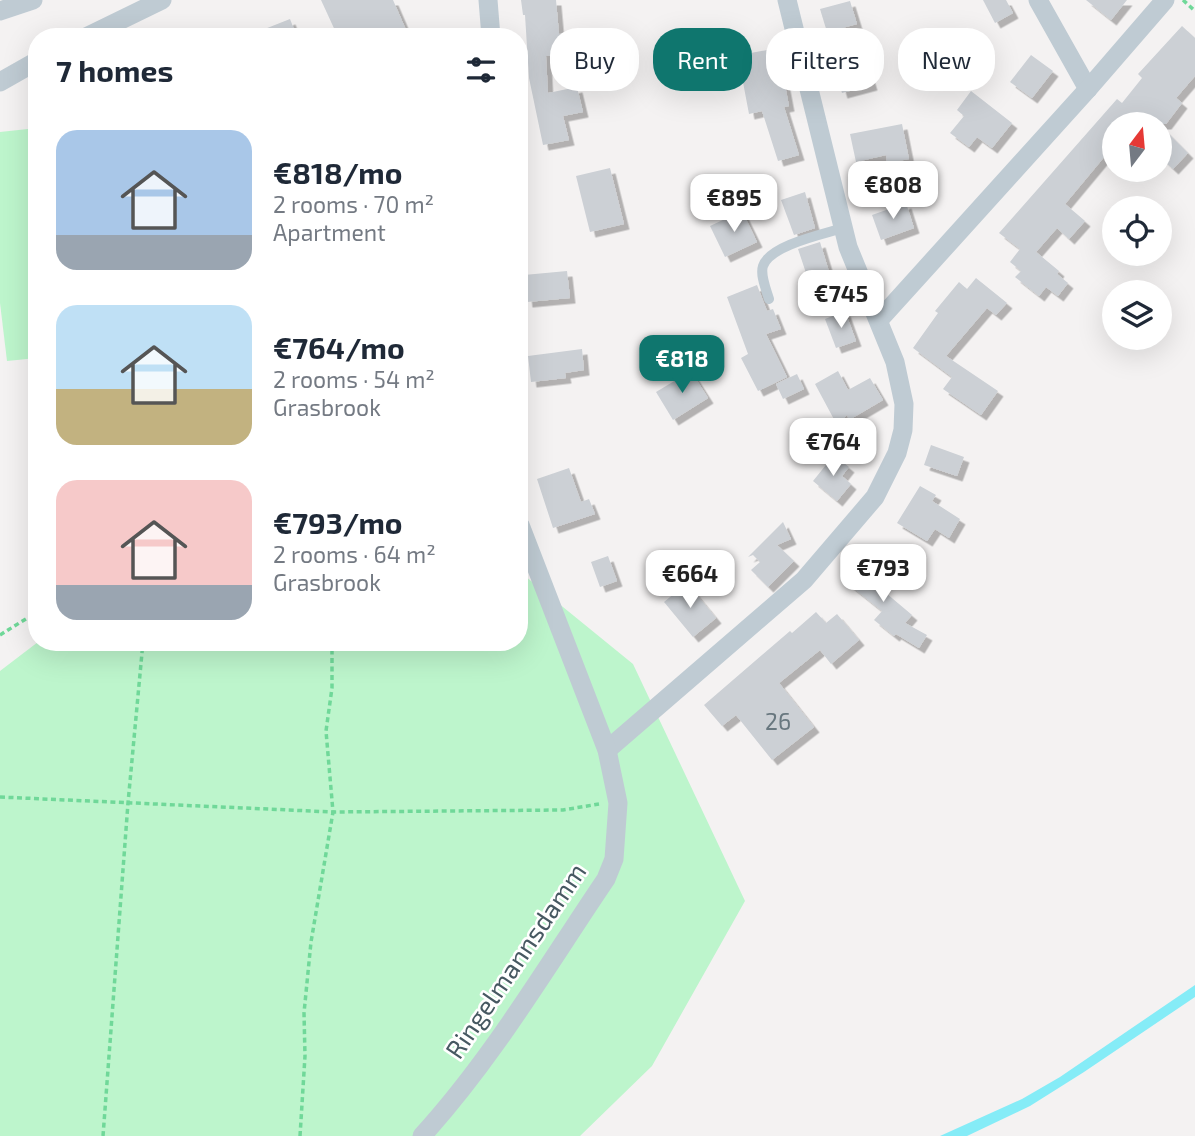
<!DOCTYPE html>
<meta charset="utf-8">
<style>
body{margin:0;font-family:"Exo 2",sans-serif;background:#f6f6f7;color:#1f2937;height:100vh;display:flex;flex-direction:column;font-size:26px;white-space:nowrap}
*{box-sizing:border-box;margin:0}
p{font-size:23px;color:#747a83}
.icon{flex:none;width:38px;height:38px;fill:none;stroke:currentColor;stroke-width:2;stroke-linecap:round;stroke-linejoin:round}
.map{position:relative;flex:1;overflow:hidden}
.details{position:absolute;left:28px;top:28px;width:500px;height:623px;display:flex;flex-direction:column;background:#fff;border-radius:28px;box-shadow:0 7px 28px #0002}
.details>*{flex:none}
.top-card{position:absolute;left:550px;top:28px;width:539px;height:63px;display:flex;gap:14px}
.needle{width:46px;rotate:16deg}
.buttons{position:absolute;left:1102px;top:112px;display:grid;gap:14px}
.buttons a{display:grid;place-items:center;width:70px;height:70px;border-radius:50%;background:#fff;box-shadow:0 7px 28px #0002;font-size:35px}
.price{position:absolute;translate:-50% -60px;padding:0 16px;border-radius:14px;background:#fff;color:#222;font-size:23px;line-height:46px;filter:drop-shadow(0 2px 4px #0008)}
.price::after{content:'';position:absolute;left:50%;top:42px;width:21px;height:16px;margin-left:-10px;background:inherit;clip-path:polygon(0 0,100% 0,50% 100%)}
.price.on{background:#0f766e;color:#fff}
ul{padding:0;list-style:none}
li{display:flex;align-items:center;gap:21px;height:175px;padding:0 28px}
li span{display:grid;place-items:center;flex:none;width:196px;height:140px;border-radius:21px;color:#555}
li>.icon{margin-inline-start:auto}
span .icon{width:84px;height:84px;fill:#fffc;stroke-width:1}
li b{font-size:30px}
h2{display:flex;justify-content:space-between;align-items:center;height:84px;padding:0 28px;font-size:30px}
.pill{padding:0 24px;border-radius:28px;background:#fff;box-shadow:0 7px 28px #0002;font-size:24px;line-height:63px}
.pill.on{background:#0f766e;color:#fff}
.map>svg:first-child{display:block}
</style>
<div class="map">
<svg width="1195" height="1136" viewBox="0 0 1195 1136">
<defs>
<filter id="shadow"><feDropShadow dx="5.5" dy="5.5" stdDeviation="0" flood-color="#0004"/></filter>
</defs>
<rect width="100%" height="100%" fill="#f4f2f2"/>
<g fill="#bdf5cc">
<polygon points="37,128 37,358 7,361 0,303 0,132"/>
<polygon points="520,572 633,664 745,901 652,1066 580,1136 0,1136 0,671 38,642 520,642"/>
</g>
<polygon fill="#85ecf7" points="1195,985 1195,997 1084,1072 1030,1106 967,1136 940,1136 1022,1099 1060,1077"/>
<g fill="#ccd0d5" filter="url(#shadow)">
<polygon points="321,0 393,0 409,37 338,37"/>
<polygon points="521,0 556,0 559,34 575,33 577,54 546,56 548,93 577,87 583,112 563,116 569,140 543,145 529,78 525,15 523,15"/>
<polygon points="983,0 1006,0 1013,13 995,23"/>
<polygon points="1086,0 1127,0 1111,20"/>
<polygon points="850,1 857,24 827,32 820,9"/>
<polygon points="290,19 297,37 247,37 247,36"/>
<polygon points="1182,26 1195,38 1195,76 1176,98 1182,103 1166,124 1115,124 1115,144 1065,204 1085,221 1069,239 1057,228 1036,252 1059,271 1057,274 1068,283 1058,296 1046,287 1039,296 1015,277 1021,271 1010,262 1020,249 999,233 1117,99 1122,103 1142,78 1138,74"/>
<polygon points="778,48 789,106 784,107 799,155 778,161 762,111 749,114 742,77 728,79 724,58"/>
<polygon points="1031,55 1053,71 1032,98 1010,82"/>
<polygon points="865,61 872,85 842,93 835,69"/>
<polygon points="971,91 1012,123 992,148 977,137 969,147 950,133 964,116 957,110"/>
<polygon points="902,124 909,159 887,163 886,155 856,162 850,134"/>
<polygon points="1160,125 1188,153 1173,169 1160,157"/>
<polygon points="610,168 624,224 590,232 576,176"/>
<polygon points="805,192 815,228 794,235 781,200"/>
<polygon points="906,203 914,228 881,240 872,215"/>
<polygon points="742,211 757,242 725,257 710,226"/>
<polygon points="820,242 833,285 812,291 798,249"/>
<polygon points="567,271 570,298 527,302 524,275"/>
<polygon points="976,278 1007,303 996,315 987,308 946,356 998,391 981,415 943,389 952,377 913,348 938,313 935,311 959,282 967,289"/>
<polygon points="757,285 767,311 773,309 781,329 766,334 787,377 758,391 741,358 748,354 727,297"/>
<polygon points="845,311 856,341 836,348 825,319"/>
<polygon points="582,349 584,370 565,373 566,378 531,382 528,356"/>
<polygon points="691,371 708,398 673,420 656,392"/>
<polygon points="838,371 848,390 870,378 883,400 849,420 847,415 837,425 815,384"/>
<polygon points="797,374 804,389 783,399 776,384"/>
<polygon points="931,445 964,457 957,476 924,465"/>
<polygon points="834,455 849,467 842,476 851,484 837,501 813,481"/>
<polygon points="569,468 581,502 589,499 595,514 553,528 537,479"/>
<polygon points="920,486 936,495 932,501 960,519 949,538 935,529 927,541 897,523"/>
<polygon points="783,522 791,539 777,545 794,561 768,587 751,570 760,562 753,555 748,557"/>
<polygon points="608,556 617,581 600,587 591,562"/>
<polygon points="858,559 879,576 874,583 912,615 905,623 927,635 919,648 896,634 894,636 874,620 882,611 842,579"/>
<polygon points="687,583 716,618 693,637 664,602"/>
<polygon points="816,612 826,623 837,614 859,640 831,664 820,650 779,683 814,727 772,760 736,715 722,726 704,705 790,631 792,633"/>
</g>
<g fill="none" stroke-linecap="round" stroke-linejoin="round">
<g stroke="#70d899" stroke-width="3.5" stroke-dasharray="5 3.5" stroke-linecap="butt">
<polyline points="1183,0 1195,11"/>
<polyline points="0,635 37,612"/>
<polyline points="0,797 333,812 563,810 599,804"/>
<polyline points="103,1136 128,803 143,642"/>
<polyline points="300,1136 305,1056 304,1013 311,942 333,812 326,731 332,688 332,642"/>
</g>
<path stroke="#bfcbd3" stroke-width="10" d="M 769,299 C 766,289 760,275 763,266 C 770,245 824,234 843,228"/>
<g stroke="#bfcbd3" stroke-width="19">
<polyline points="488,0 491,37"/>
<polyline points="1038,0 1088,89"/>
<polyline points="0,11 33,0"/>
<polyline points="86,37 162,0"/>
<polyline points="0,82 37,61"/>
<polyline points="880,319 1088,89 1165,0"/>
<polyline points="607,750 804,580 875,497 897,453 903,430 904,404 895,362 848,247 787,0"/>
<path d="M 422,1136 C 493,1058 547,966 606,879 L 614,859 L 618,803 L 607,750 L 520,525"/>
</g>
</g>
<g text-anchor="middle" stroke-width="5" stroke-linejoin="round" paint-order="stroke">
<g font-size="23" fill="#68777f">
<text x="778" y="730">26</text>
</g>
<g font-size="26" fill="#475962" stroke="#fff">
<text transform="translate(516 961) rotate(-56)" y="9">Ringelmannsdamm</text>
</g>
</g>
</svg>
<div class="buttons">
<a><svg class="needle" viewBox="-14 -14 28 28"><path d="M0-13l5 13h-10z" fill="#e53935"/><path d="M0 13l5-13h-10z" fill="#747a83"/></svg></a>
<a><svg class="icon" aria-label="locate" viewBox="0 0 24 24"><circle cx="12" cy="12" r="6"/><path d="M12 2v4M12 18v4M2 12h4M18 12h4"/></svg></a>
<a><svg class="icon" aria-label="layers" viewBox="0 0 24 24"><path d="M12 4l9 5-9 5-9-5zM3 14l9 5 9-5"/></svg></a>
</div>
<b class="price" style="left:893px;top:221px">€808</b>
<b class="price" style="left:734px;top:234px">€895</b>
<b class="price" style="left:841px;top:330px">€745</b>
<b class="price on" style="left:682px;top:395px">€818</b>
<b class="price" style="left:833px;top:478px">€764</b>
<b class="price" style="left:883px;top:604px">€793</b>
<b class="price" style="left:690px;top:610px">€664</b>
<div class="top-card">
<a class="pill">Buy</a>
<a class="pill on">Rent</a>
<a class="pill">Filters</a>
<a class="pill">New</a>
</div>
<section class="details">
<h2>7 homes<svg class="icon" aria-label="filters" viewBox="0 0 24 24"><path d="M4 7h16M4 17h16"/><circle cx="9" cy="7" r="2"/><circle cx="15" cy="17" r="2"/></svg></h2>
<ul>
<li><span style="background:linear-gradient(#a9c7e8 75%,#9aa5b1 0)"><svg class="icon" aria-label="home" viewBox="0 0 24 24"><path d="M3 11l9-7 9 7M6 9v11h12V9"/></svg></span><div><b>€818/mo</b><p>2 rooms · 70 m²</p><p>Apartment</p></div></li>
<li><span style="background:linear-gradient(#bfe0f5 60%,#c2b280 0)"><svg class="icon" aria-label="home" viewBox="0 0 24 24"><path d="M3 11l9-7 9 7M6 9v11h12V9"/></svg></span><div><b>€764/mo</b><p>2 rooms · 54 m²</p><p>Grasbrook</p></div></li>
<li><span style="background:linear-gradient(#f6c9c9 75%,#9aa5b1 0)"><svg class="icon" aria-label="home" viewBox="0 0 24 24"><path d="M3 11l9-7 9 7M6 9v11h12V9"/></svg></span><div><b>€793/mo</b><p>2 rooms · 64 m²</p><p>Grasbrook</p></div></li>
</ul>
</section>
</div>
